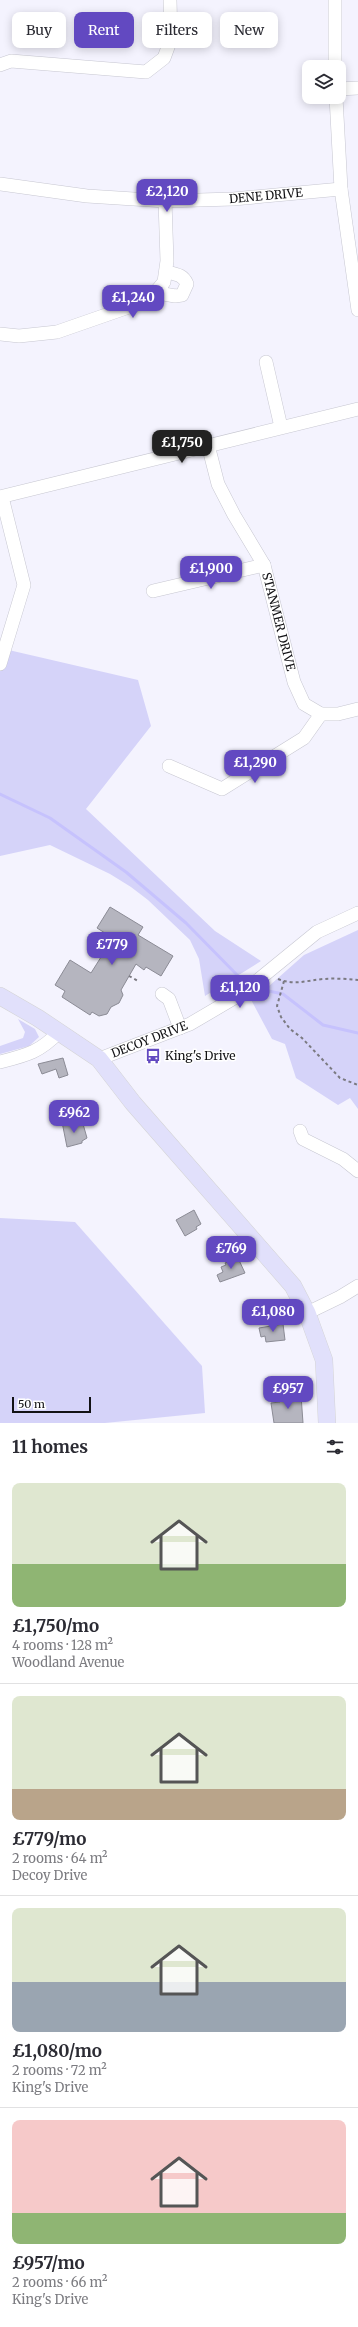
<!DOCTYPE html>
<meta charset="utf-8">
<style>
body{margin:0;font-family:Merriweather,serif;background:#f7f7f7;color:#2b2b33;height:100vh;display:flex;flex-direction:column;font-size:15px;white-space:nowrap}
*{box-sizing:border-box;margin:0}
p{font-size:13px;color:#7c7c81}
.icon{flex:none;width:22px;height:22px;fill:none;stroke:currentColor;stroke-width:2;stroke-linecap:round;stroke-linejoin:round}
.map{position:relative;height:1423px;overflow:hidden}
.details{display:flex;flex-direction:column;background:#fff;flex:1}
.details>*{flex:none}
.hud{position:absolute;left:12px;top:12px;width:334px;height:36px;display:flex;gap:8px}
.controls{position:absolute;left:302px;top:60px;display:grid;gap:8px}
.controls a{display:grid;place-items:center;width:44px;height:44px;border-radius:8px;background:#fff;box-shadow:0 2px 10px #0003;font-size:20px}
.scale{position:absolute;left:12px;bottom:10px;width:79px;box-sizing:border-box;padding-left:4px;border:2px solid #121215;border-top:0;font-size:11px;line-height:14px;white-space:nowrap;color:#121215;-webkit-text-stroke:3px #fff;paint-order:stroke}
.price{position:absolute;translate:-50% -34px;padding:0 9px;border-radius:8px;background:#6249c1;color:#fff;font-size:13px;line-height:26px;filter:drop-shadow(0 1px 2px #0008)}
.price::after{content:'';position:absolute;left:50%;top:24px;width:12px;height:9px;margin-left:-6px;background:inherit;clip-path:polygon(0 0,100% 0,50% 100%)}
.price.current{background:#222;color:#fff}
ul{padding:0;list-style:none}
li{display:grid;align-content:center;gap:8px;height:212px;padding:0 12px}
li+li{border-top:1px solid #e1e1e2}
li span{display:grid;place-items:center;height:124px;border-radius:8px;color:#555}
li>.icon{margin-inline-start:auto}
span .icon{width:72px;height:72px;fill:#fffc;stroke-width:1}
li b{font-size:17px}
h2{display:flex;justify-content:space-between;align-items:center;height:48px;padding:0 12px;font-size:17px}
.chip{padding:0 14px;border-radius:8px;background:#fff;box-shadow:0 2px 10px #0003;font-size:14px;line-height:36px}
.chip.current{background:#6249c1;color:#fff}
.map>svg:first-child{display:block}
</style>
<div class="map">
<svg width="358" height="1423" viewBox="0 0 358 1423">
<rect width="100%" height="100%" fill="#f4f3fe"/>
<g fill="#d5d3f9">
<polygon points="0,648 138,680 151,726 86,809 215,931 261,961 205,996 199,959 190,940 148,900 131,887 110,874 50,845 0,856"/>
<polygon points="358,930 358,1109 350,1098 338,1105 296,1078 285,1044 272,1039 249,996 269,986 304,955"/>
<polygon points="18,1019 35,1029 39,1037 29,1046 0,1054 0,1046 23,1038 25,1032"/>
<polygon points="0,1218 75,1222 202,1366 205,1413 105,1423 0,1423"/>
</g>
<g fill="none" stroke-linecap="round" stroke-linejoin="round">
<g stroke="#c6c2fd" stroke-width="3">
<polyline points="0,794 50,818 126,872 186,923 243,981"/>
<polyline points="259,989 283,994 323,1025 358,1033"/>
</g>
</g>
<g fill="#b5b5bf" stroke="#8b8b95">
<polygon points="110,907 143,927 138,935 173,956 161,976 146,967 144,970 136,964 121,990 123,995 119,1003 111,1007 107,1014 99,1016 92,1012 90,1015 62,997 65,991 55,985 70,960 91,973 113,938 97,928"/>
<polygon points="63,1058 68,1075 59,1078 56,1069 42,1074 38,1064"/>
<polygon points="70,1120 71,1127 83,1124 87,1138 82,1141 82,1143 67,1147 62,1122"/>
<polygon points="194,1210 201,1224 196,1227 197,1229 185,1236 176,1220"/>
<polygon points="238,1258 245,1273 220,1282 217,1275 223,1272 221,1267 226,1265 225,1263"/>
<polygon points="283,1324 285,1340 266,1342 265,1336 261,1337 259,1328"/>
<polygon points="301,1395 303,1423 274,1423 271,1403 280,1402 280,1397"/>
</g>
<g fill="none" stroke-linecap="round" stroke-linejoin="round">
<defs>
<g id="minor">
<polyline points="335,0 335,67"/>
<polyline points="0,65 11,61 146,72 164,58 171,39 170,0"/>
<polyline points="339,89 358,88"/>
<polyline points="336,97 341,189 358,310"/>
<path id="s1" d="M 0,184 L 87,196 L 165,201 L 233,199 L 341,189"/>
<path d="M 161,288 L 164,294 L 175,296 L 182,295 L 187,284 C 183,274 175,274 166,272"/>
<polyline points="0,334 19,336 57,332 149,300 164,282 167,261 165,201"/>
<polyline points="266,362 281,427"/>
<path id="s2" d="M 208,445 L 218,484 L 234,515 L 264,565 L 294,682 L 304,704 L 321,714 L 338,714 L 358,709"/>
<polyline points="0,497 358,409"/>
<polyline points="153,591 264,565"/>
<polyline points="0,664 24,585 2,497"/>
<polyline points="169,766 222,789 304,738 321,714"/>
<polyline points="162,994 169,999 180,1028"/>
<path id="s3" d="M 99,1059 L 190,1024 L 241,994 L 317,932 L 358,913"/>
<path d="M 0,1062 C 27,1055 40,1052 59,1032"/>
<polyline points="300,1131 303,1139 343,1159 358,1171"/>
<polyline points="307,1313 340,1297 358,1286"/>
</g>
<polyline id="major" points="0,996 38,1018 99,1059 133,1103 293,1286 307,1313 324,1360 327,1423"/>
</defs>
<use href="#minor" stroke="#c7c7d1" stroke-width="14"/>
<use href="#major" stroke="#d4d4d5" stroke-width="18"/>
<g stroke="#7b7a81" stroke-width="2" stroke-dasharray="3 3" stroke-linecap="butt">
<polyline points="129,976 138,981"/>
<path d="M 278,979 C 295,986 307,980 324,979 C 335,978 347,979 358,980"/>
<polyline points="284,981 277,1006 281,1017 290,1029 302,1038 340,1078 358,1085"/>
</g>
<use href="#minor" stroke="#fff" stroke-width="13"/>
<use href="#major" stroke="#e1e0fb" stroke-width="17"/>
</g>
<defs>
<symbol id="bus-bare" viewBox="-9 -9 18 18"><path d="M-5-6H5V4H4V6H2V4H-2V6H-4V4H-5ZM-3.5-4V0h7V-4ZM-3.5 1.2v1.5H-2V1.2ZM2 1.2v1.5H3.5V1.2Z" fill="#6249c1" stroke="#fff" stroke-width="2.5" paint-order="stroke"/></symbol>
</defs>
<g fill-rule="evenodd">
<use href="#bus-bare" x="142" y="1045" width="22" height="22"/>
</g>
<g text-anchor="middle" stroke-width="3" stroke-linejoin="round" paint-order="stroke">
<g font-size="12" fill="#121215" stroke="#fff">
<text dy="4" stroke="none"><textPath href="#s1" startOffset="267">DENE DRIVE</textPath></text>
<text dy="4" stroke="none"><textPath href="#s2" startOffset="192">STANMER DRIVE</textPath></text>
<text dy="4" stroke="none"><textPath href="#s3" startOffset="54">DECOY DRIVE</textPath></text>
</g>
<g font-size="12" fill="#121215" stroke="#fff" text-anchor="start">
<text x="165" y="1060">King's Drive</text>
</g>
</g>
</svg>
<div class="controls">
<a><svg class="icon" aria-label="layers" viewBox="0 0 24 24"><path d="M12 4l9 5-9 5-9-5zM3 14l9 5 9-5"/></svg></a>
</div>
<div class="scale">50 m</div>
<b class="price" style="left:167px;top:213px">£2,120</b>
<b class="price" style="left:133px;top:319px">£1,240</b>
<b class="price current" style="left:182px;top:464px">£1,750</b>
<b class="price" style="left:211px;top:590px">£1,900</b>
<b class="price" style="left:255px;top:784px">£1,290</b>
<b class="price" style="left:112px;top:966px">£779</b>
<b class="price" style="left:240px;top:1009px">£1,120</b>
<b class="price" style="left:74px;top:1134px">£962</b>
<b class="price" style="left:231px;top:1270px">£769</b>
<b class="price" style="left:273px;top:1333px">£1,080</b>
<b class="price" style="left:288px;top:1410px">£957</b>
<div class="hud">
<a class="chip">Buy</a>
<a class="chip current">Rent</a>
<a class="chip">Filters</a>
<a class="chip">New</a>
</div>
</div>
<section class="details">
<h2>11 homes<svg class="icon" aria-label="filters" viewBox="0 0 24 24"><path d="M4 7h16M4 17h16"/><circle cx="9" cy="7" r="2"/><circle cx="15" cy="17" r="2"/></svg></h2>
<ul>
<li><span style="background:linear-gradient(#dfe7d0 65%,#8fb573 0)"><svg class="icon" aria-label="home" viewBox="0 0 24 24"><path d="M3 11l9-7 9 7M6 9v11h12V9"/></svg></span><div><b>£1,750/mo</b><p>4 rooms · 128 m²</p><p>Woodland Avenue</p></div></li>
<li><span style="background:linear-gradient(#dfe7d0 75%,#b9a48a 0)"><svg class="icon" aria-label="home" viewBox="0 0 24 24"><path d="M3 11l9-7 9 7M6 9v11h12V9"/></svg></span><div><b>£779/mo</b><p>2 rooms · 64 m²</p><p>Decoy Drive</p></div></li>
<li><span style="background:linear-gradient(#dfe7d0 60%,#9aa5b1 0)"><svg class="icon" aria-label="home" viewBox="0 0 24 24"><path d="M3 11l9-7 9 7M6 9v11h12V9"/></svg></span><div><b>£1,080/mo</b><p>2 rooms · 72 m²</p><p>King's Drive</p></div></li>
<li><span style="background:linear-gradient(#f6c9c9 75%,#8fb573 0)"><svg class="icon" aria-label="home" viewBox="0 0 24 24"><path d="M3 11l9-7 9 7M6 9v11h12V9"/></svg></span><div><b>£957/mo</b><p>2 rooms · 66 m²</p><p>King's Drive</p></div></li>
</ul>
</section>
